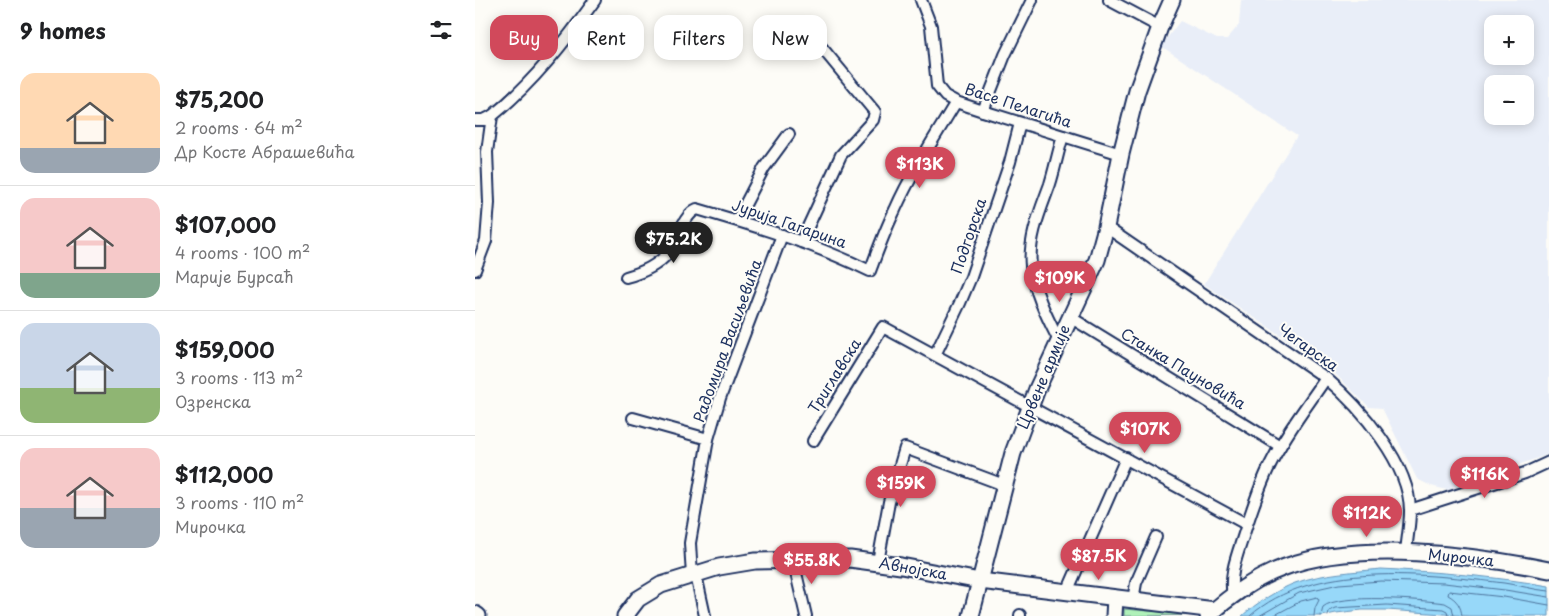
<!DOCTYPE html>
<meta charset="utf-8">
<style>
body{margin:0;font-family:"Playpen Sans",sans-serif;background:#f2f2f2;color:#202124;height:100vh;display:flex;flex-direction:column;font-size:19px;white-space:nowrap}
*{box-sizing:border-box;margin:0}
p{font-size:16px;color:#757577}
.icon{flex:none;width:28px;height:28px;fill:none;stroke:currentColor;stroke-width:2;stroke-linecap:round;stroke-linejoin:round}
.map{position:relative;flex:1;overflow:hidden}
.panel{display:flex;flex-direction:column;background:#fff;width:475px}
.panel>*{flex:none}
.guide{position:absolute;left:15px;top:15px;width:475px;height:45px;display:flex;gap:10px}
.controls{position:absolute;left:1009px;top:15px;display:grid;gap:10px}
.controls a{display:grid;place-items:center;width:50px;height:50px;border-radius:10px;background:#fff;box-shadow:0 2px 12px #0003;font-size:25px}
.price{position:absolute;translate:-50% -42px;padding:0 11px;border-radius:18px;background:#d1495b;color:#fff;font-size:16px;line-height:32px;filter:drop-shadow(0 1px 2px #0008)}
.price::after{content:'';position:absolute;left:50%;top:30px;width:15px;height:11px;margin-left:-8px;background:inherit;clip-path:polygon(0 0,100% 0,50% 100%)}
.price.selected{background:#222;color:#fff}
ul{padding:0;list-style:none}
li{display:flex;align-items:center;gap:15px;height:125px;padding:0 20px}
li+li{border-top:1px solid #e0e0e0}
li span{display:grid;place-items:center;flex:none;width:140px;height:100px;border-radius:15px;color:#555}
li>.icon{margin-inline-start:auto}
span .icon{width:60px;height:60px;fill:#fffc;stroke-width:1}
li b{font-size:21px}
h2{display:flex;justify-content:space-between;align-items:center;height:60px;padding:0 20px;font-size:21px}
.chip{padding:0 18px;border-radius:15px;background:#fff;box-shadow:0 2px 12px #0003;font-size:18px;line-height:45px}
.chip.selected{background:#d1495b;color:#fff}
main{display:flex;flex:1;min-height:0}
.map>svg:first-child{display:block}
</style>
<main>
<section class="panel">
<h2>9 homes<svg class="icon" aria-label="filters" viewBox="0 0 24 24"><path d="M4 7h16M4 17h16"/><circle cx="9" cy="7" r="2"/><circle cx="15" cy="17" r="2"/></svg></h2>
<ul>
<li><span style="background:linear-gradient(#ffd9b3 75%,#9aa5b1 0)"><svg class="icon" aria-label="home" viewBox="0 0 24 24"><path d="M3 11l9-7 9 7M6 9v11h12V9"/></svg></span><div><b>$75,200</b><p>2 rooms · 64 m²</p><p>Др Косте Абрашевића</p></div></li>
<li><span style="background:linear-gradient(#f6c9c9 75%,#7fa58c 0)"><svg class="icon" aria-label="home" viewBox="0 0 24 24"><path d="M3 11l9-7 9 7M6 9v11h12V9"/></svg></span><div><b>$107,000</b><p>4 rooms · 100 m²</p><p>Марије Бурсаћ</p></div></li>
<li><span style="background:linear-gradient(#c9d6e8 65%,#8fb573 0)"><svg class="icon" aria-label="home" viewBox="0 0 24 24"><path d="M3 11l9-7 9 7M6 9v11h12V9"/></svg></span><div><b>$159,000</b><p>3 rooms · 113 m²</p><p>Озренска</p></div></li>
<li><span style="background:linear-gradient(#f6c9c9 60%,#9aa5b1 0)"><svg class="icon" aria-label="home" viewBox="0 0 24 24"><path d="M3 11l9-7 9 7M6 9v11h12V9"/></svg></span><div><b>$112,000</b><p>3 rooms · 110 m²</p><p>Мирочка</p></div></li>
</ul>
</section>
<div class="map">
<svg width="1074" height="616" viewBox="0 0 1074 616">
<rect width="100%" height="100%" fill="#fdfcf7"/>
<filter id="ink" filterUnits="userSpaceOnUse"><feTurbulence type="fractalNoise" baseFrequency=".02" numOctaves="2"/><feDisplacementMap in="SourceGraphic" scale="10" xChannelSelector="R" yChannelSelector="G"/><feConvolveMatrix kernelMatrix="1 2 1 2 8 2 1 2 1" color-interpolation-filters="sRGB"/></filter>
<g filter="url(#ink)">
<path fill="#e9eef8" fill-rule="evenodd" d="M 766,0 L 1074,0 L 1074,454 L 972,490 L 956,486 L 942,479 L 907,408 L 894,407 L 853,367 L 729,284 L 822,136 L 686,46 L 705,21 L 742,39 L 752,39 L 764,25 ZM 1018,24 L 1050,24 L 1050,56 L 1018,56 ZM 1018,84 L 1050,84 L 1050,116 L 1018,116 Z"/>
<polygon fill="#aff1b9" stroke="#65908c" points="649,609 726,615 649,616"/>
<path fill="#97d8f9" stroke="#6594bb" d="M 906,569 C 964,572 1017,576 1074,586 L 1074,616 L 996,616 L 912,610 L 887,610 L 861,613 L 847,616 L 767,616 C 780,604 804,589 820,583 C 848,573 878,572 906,569 Z"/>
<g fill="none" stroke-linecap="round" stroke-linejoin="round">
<g stroke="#4d739c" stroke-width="1">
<path d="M 775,616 C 837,560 952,574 1029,583 C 1044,585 1059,590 1074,591"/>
<polyline points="784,616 824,593 864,584 906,581 969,583 1030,590 1074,597"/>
<polyline points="798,616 826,601 842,597 844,600 840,608 839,616"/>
<path d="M 846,616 L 848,607 C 863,593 948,600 970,603 L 977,607 L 979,616"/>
<polyline points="853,616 854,611 860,608 912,605 968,609 972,611 973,616"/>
<path d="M 987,616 C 986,606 982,600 973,595 L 974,591 L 1029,597 L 1074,605"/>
</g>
<defs>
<g id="street">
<polyline points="446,0 456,26 462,86 470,96 481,102 508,111 646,154"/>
<polyline points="634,0 685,27"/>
<polyline points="323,26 348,49 400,112 398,120 366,155 326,242"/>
<polyline points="508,111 530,55 557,0"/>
<polyline points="0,120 9,120 17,116"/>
<polyline points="262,220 289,168 314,134"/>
<path d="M 631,227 L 851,378 C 885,407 935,464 935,511 C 935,525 932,539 931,553"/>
<path d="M 0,270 L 11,241 L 14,203 L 12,152 L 17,116 C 57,84 90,42 120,0"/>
<path d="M 151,277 C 166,273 182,266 192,254 C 201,242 209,214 222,209 C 281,226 340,244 395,271 C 403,250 410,230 420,210 C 437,172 460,137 481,102"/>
<polyline points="595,317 805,446"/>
<path d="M 584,341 C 572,317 559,292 556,266 C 553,238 566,209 575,184 C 580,168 583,152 588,136"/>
<polyline points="460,355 485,303 496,277 535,162 545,123"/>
<polyline points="158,418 233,439"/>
<polyline points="338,441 408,327 771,524"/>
<polyline points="935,510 1050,473 1074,462"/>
<polyline points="318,560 331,616"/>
<polyline points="403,562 414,502 430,448 529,485"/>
<polyline points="221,575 230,616"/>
<polyline points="217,576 215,543 233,439 245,398 307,235"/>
<polyline points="592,592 651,458"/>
<path d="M 758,596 C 754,577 761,558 767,540 C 775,515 783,489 795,465 C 810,434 832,406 851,378"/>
<polyline points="658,600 661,583 681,537"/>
<polyline points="545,615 545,616"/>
</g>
<g id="secondary">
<polyline points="0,614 3,616"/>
<polyline points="150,616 163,599 186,585 244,567 280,561 375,559 426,566 505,581 740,610"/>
<polyline points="496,616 538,453 562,389 622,260 631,227 646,154 662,91 685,27 697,0"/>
<polyline points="639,616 640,598"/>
<path d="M 733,616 C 755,596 782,577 810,567 C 882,540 999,555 1074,570"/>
</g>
</defs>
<use href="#street" stroke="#1b2f5e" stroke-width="14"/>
<use href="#secondary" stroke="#1b2f5e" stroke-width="19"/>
<use href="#street" stroke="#fdfcf7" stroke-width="10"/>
<use href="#secondary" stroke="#fdfcf7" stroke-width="15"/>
</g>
</g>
<g text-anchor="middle" stroke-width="4" stroke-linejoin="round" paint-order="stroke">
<g font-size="15" fill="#1b2f5e" stroke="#fdfcf7">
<text transform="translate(543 106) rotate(18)" y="5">Васе Пелагића</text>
<text transform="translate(314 224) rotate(19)" y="5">Јурија Гагарина</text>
<text transform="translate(494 236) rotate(-71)" y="5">Подгорска</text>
<text transform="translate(253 341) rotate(-70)" y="5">Радомира Васиљевића</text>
<text transform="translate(833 348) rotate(35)" y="5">Чегарска</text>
<text transform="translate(708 369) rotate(31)" y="5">Станка Пауновића</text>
<text transform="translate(360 376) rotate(-58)" y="5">Триглавска</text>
<text transform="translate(569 377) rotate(-67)" y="5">Црвене армије</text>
<text transform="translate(986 558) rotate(6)" y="5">Мирочка</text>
<text transform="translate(438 569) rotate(10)" y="5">Авнојска</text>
</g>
</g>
</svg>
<div class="controls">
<a>+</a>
<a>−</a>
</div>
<b class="price" style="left:445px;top:189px">$113K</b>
<b class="price selected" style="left:199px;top:264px">$75.2K</b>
<b class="price" style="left:585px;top:303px">$109K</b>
<b class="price" style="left:670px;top:454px">$107K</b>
<b class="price" style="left:1010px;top:499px">$116K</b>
<b class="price" style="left:426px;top:508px">$159K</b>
<b class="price" style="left:892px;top:538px">$112K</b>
<b class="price" style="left:624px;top:581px">$87.5K</b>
<b class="price" style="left:337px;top:585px">$55.8K</b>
<div class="guide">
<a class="chip selected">Buy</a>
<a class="chip">Rent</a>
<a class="chip">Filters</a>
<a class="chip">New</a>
</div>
</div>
</main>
